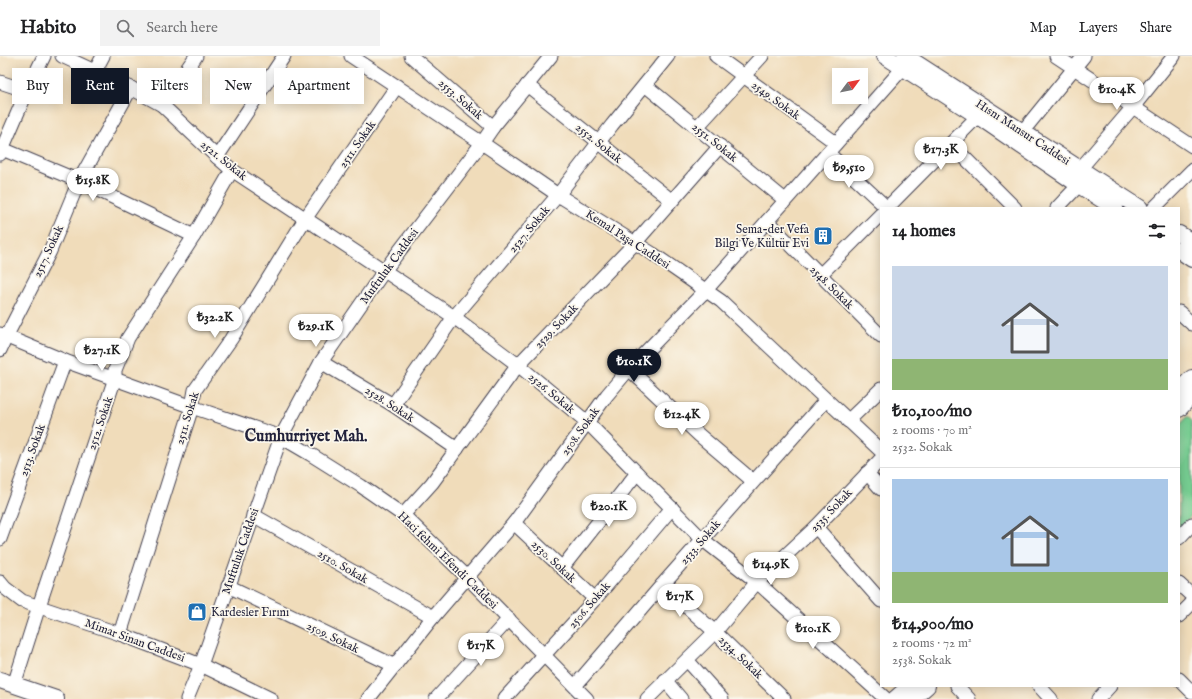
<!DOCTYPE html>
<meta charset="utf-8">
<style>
body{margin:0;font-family:"IM FELL English",serif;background:#f2f2f2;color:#202124;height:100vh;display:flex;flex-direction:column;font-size:15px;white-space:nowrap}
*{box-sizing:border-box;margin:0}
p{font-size:13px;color:#757577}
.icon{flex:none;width:22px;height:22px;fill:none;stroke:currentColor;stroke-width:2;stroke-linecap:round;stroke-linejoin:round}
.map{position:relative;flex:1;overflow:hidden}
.drawer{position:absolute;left:880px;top:151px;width:300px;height:480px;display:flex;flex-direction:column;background:#fff;border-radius:0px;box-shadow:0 2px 10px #0003}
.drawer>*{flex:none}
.banner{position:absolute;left:12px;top:12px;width:380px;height:36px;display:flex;gap:8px}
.needle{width:26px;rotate:58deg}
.tools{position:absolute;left:832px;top:12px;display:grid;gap:8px}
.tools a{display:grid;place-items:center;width:36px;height:36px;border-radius:0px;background:#fff;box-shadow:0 2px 10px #0003;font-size:20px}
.price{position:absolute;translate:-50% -34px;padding:0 9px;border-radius:14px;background:#fff;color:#222;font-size:13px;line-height:26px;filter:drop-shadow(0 1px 2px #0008)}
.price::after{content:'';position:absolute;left:50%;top:24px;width:12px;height:9px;margin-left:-6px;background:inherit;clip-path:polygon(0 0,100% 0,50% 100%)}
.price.active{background:#111827;color:#fff}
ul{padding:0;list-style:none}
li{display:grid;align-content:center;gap:8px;height:212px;padding:0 12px}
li+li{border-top:1px solid #e0e0e0}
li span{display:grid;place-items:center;height:124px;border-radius:0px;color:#555}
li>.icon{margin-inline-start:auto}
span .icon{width:72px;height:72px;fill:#fffc;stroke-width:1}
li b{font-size:17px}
h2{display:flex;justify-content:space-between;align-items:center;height:48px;padding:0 12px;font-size:17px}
.pill{padding:0 14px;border-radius:0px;background:#fff;box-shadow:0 2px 10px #0003;font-size:14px;line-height:36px}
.pill.active{background:#111827;color:#fff}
header{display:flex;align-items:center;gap:24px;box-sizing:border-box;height:56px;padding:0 20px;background:#fff;border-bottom:1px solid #e0e0e0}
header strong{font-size:19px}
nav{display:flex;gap:22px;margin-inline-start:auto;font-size:14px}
.search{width:280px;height:36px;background:#f2f2f2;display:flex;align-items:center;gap:10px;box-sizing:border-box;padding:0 14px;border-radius:0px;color:#757577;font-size:15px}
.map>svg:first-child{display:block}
</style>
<header>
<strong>Habito</strong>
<div class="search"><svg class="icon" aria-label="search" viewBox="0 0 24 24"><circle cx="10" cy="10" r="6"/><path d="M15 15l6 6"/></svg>Search here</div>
<nav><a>Map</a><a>Layers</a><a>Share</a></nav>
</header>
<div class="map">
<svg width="1192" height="643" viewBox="0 0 1192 643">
<rect width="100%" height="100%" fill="#fbf7ec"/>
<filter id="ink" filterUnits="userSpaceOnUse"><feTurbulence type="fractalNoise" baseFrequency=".025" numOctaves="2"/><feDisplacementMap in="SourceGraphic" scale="8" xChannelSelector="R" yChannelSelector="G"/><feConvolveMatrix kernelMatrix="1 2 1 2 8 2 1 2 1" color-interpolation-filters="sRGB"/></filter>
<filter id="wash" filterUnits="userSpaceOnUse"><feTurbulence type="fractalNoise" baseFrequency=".012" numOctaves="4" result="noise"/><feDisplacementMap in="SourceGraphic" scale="16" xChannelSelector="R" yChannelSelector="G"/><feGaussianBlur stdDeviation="0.9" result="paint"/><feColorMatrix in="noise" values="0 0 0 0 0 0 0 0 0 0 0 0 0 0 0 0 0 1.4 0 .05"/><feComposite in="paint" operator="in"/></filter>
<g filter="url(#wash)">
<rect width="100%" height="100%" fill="#f0dcba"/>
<polygon fill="#76cd91" stroke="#4c7866" points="1188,360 1192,364 1192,459 1179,473 1179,370"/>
</g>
<g filter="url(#ink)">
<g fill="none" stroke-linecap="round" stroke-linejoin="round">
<defs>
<g id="minor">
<polyline points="62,0 131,32 162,49 217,101 232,114 454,261 518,309 587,366 702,483 757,526 886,643"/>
<polyline points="351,0 482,87 558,139 653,198 721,245 881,395"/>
<polyline points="411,0 493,71"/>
<polyline points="716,0 836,87"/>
<polyline points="1056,0 1192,90"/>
<polyline points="95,15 103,0"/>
<polyline points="0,26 27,35"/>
<polyline points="527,29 671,144"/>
<polyline points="645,29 785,144"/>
<polyline points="162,49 196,0"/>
<polyline points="697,71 762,0"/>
<polyline points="1023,75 1084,0"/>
<polyline points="951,88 1015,152"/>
<polyline points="0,92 79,125 194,180"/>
<polyline points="828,97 887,152"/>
<polyline points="0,98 27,35 44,0"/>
<polyline points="217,101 284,0"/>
<polyline points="1080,113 1133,51 1174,0"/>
<polyline points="887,152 978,60"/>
<polyline points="1057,152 1079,129"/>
<polyline points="1154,152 1192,114"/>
<polyline points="767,165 881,280"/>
<polyline points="820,219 881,158"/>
<polyline points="1179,256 1192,268"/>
<polyline points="0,278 65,305 192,351 281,381 310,398 361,430 403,459 467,521 587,643"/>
<polyline points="0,294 6,281 50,195 79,125 131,32"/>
<polyline points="321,306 393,349 457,393"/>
<polyline points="629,313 699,379 753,425"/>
<polyline points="393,349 454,261 558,139 612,69 668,0"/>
<polyline points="848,365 881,333"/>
<polyline points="867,417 881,433"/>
<polyline points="253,459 433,561"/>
<polyline points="403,459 432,427 518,309 635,187 720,90"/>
<polyline points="514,467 595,543"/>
<polyline points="816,471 881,545"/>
<polyline points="1179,482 1192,468"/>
<polyline points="0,483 65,305"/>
<polyline points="562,512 637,417"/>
<polyline points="0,526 5,532 22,545 120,578 201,609 271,643"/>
<polyline points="1179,528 1192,540"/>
<polyline points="662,529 715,576 784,643"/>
<polyline points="228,530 395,610"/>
<polyline points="1179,560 1192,547"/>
<polyline points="120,578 192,351 195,334 231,283 305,163 397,30"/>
<polyline points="687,604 722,643"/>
<polyline points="1179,623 1192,636"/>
<polyline points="665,624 681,643"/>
<polyline points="14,629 39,550 115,322 115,314 128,282 194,180 232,114"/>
<polyline points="575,630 662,529 826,344"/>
<polyline points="957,630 969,643"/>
<polyline points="1039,630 1051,643"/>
<polyline points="187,643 201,609 281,381 321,306 384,215 482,87 493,71 551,0"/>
<polyline points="368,643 433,561 514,467 607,339 629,313 706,234 903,12"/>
<polyline points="436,643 509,563"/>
<polyline points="504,643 595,543 672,452"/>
<polyline points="647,643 715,576 757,526 816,471 881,403"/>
<polyline points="1098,643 1110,630"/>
</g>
<g id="major">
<polyline points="885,0 978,60 1079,129 1115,152"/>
<polyline points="905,0 1140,152"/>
<polyline points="1179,178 1192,186"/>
<polyline points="1179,194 1192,203"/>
<polyline points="1179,335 1192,322"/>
<polyline points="1179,353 1192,339"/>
<polyline points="0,624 56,643"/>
<polyline points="895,643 910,630"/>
<polyline points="912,643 927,630"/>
</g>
</defs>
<use href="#minor" stroke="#413e4e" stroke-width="15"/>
<use href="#major" stroke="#413e4e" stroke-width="18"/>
<use href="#minor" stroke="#fff" stroke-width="13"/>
<use href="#major" stroke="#fff" stroke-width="16"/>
</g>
</g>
<defs>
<symbol id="building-square" viewBox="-11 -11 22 22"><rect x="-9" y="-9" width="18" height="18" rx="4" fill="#1f6fb2" stroke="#fbf7ec"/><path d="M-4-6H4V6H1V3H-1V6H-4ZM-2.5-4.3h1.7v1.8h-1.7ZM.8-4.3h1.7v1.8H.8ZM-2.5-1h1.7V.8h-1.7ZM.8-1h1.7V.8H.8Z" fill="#fff"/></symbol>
<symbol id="shop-square" viewBox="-11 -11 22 22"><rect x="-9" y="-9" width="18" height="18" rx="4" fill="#1f6fb2" stroke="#fbf7ec"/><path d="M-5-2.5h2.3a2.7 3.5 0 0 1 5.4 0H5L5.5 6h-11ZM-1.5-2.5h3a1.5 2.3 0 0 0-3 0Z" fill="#fff"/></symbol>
</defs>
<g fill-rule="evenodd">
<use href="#building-square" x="812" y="169" width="22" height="22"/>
<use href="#shop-square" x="186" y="545" width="22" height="22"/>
</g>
<g text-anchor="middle" stroke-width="3.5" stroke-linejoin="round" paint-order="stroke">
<g font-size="12" fill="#22223b" stroke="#fbf7ec">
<text transform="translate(461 43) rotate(41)" y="4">2553. Sokak</text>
<text transform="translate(776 44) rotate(36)" y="4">2549. Sokak</text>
<text transform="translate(1023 76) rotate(33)" y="4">Hısnı Mansur Caddesi</text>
<text transform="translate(715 86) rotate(39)" y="4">2551. Sokak</text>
<text transform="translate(599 87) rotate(39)" y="4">2552. Sokak</text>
<text transform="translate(357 88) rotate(-55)" y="4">2511. Sokak</text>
<text transform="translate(224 104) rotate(39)" y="4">2521. Sokak</text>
<text transform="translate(529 173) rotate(-50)" y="4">2527. Sokak</text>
<text transform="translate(628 183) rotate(33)" y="4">Kemal Paşa Caddesi</text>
<text transform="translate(48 195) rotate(-65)" y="4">2517. Sokak</text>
<text transform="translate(389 210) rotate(-54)" y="4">Muftuluk Caddesi</text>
<text transform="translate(832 231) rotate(45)" y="4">2548. Sokak</text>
<text transform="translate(556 270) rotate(-46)" y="4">2529. Sokak</text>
<text transform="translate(552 337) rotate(40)" y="4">2526. Sokak</text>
<text transform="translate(390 348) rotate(33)" y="4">2528. Sokak</text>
<text transform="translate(187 362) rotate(-73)" y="4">2511. Sokak</text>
<text transform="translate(100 367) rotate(-71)" y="4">2512. Sokak</text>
<text transform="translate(580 375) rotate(-54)" y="4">2508. Sokak</text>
<text transform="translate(32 394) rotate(-70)" y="4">2513. Sokak</text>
<text transform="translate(831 454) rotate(-46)" y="4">2535. Sokak</text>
<text transform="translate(700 486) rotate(-49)" y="4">2533. Sokak</text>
<text transform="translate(240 495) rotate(-71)" y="4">Muftuluk Caddesi</text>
<text transform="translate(448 504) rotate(44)" y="4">Haci fehmi Efendi Caddesi</text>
<text transform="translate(554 505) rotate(43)" y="4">2530. Sokak</text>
<text transform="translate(343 510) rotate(30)" y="4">2510. Sokak</text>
<text transform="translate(589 549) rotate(-49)" y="4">2506. Sokak</text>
<text transform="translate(333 581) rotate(26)" y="4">2509. Sokak</text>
<text transform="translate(135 584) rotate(20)" y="4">Mimar Sinan Caddesi</text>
<text transform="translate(741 601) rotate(44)" y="4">2534. Sokak</text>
</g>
<g font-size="12" fill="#22223b" stroke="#fbf7ec" text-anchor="end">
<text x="809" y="177">Sema-der Vefa<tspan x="809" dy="14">Bilgi Ve Kültür Evi</tspan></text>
<text x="211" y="560" text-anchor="start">Kardesler Fırını</text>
</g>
<g font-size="16" font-weight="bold" fill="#22223b" stroke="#fbf7ec">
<text x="306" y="385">Cumhurriyet Mah.</text>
</g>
</g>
</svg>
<div class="tools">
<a><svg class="needle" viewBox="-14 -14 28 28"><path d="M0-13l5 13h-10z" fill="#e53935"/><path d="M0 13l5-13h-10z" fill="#757577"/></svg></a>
</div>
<b class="price" style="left:1117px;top:55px">₺10.4K</b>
<b class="price" style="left:941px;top:115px">₺17.3K</b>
<b class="price" style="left:849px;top:133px">₺9,510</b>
<b class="price" style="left:93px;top:146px">₺15.8K</b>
<b class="price" style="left:215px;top:283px">₺32.2K</b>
<b class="price" style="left:316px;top:292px">₺29.1K</b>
<b class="price" style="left:102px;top:316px">₺27.1K</b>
<b class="price active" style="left:634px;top:327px">₺10.1K</b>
<b class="price" style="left:682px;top:380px">₺12.4K</b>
<b class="price" style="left:609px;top:472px">₺20.1K</b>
<b class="price" style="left:771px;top:530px">₺14.9K</b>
<b class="price" style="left:680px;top:562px">₺17K</b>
<b class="price" style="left:813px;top:594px">₺10.1K</b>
<b class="price" style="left:481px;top:611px">₺17K</b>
<div class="banner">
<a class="pill">Buy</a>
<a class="pill active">Rent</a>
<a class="pill">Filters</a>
<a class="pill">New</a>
<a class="pill">Apartment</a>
</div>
<section class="drawer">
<h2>14 homes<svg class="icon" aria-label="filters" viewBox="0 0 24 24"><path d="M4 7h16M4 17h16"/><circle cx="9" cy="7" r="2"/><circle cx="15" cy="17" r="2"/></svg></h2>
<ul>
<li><span style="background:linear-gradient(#c9d6e8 75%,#8fb573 0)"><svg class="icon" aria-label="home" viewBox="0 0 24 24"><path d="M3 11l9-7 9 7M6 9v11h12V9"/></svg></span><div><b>₺10,100/mo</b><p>2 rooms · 70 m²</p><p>2532. Sokak</p></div></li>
<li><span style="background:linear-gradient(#a9c7e8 75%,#8fb573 0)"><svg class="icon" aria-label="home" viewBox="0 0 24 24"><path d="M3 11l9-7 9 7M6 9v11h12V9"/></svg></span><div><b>₺14,900/mo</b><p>2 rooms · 72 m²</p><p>2538. Sokak</p></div></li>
</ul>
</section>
</div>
